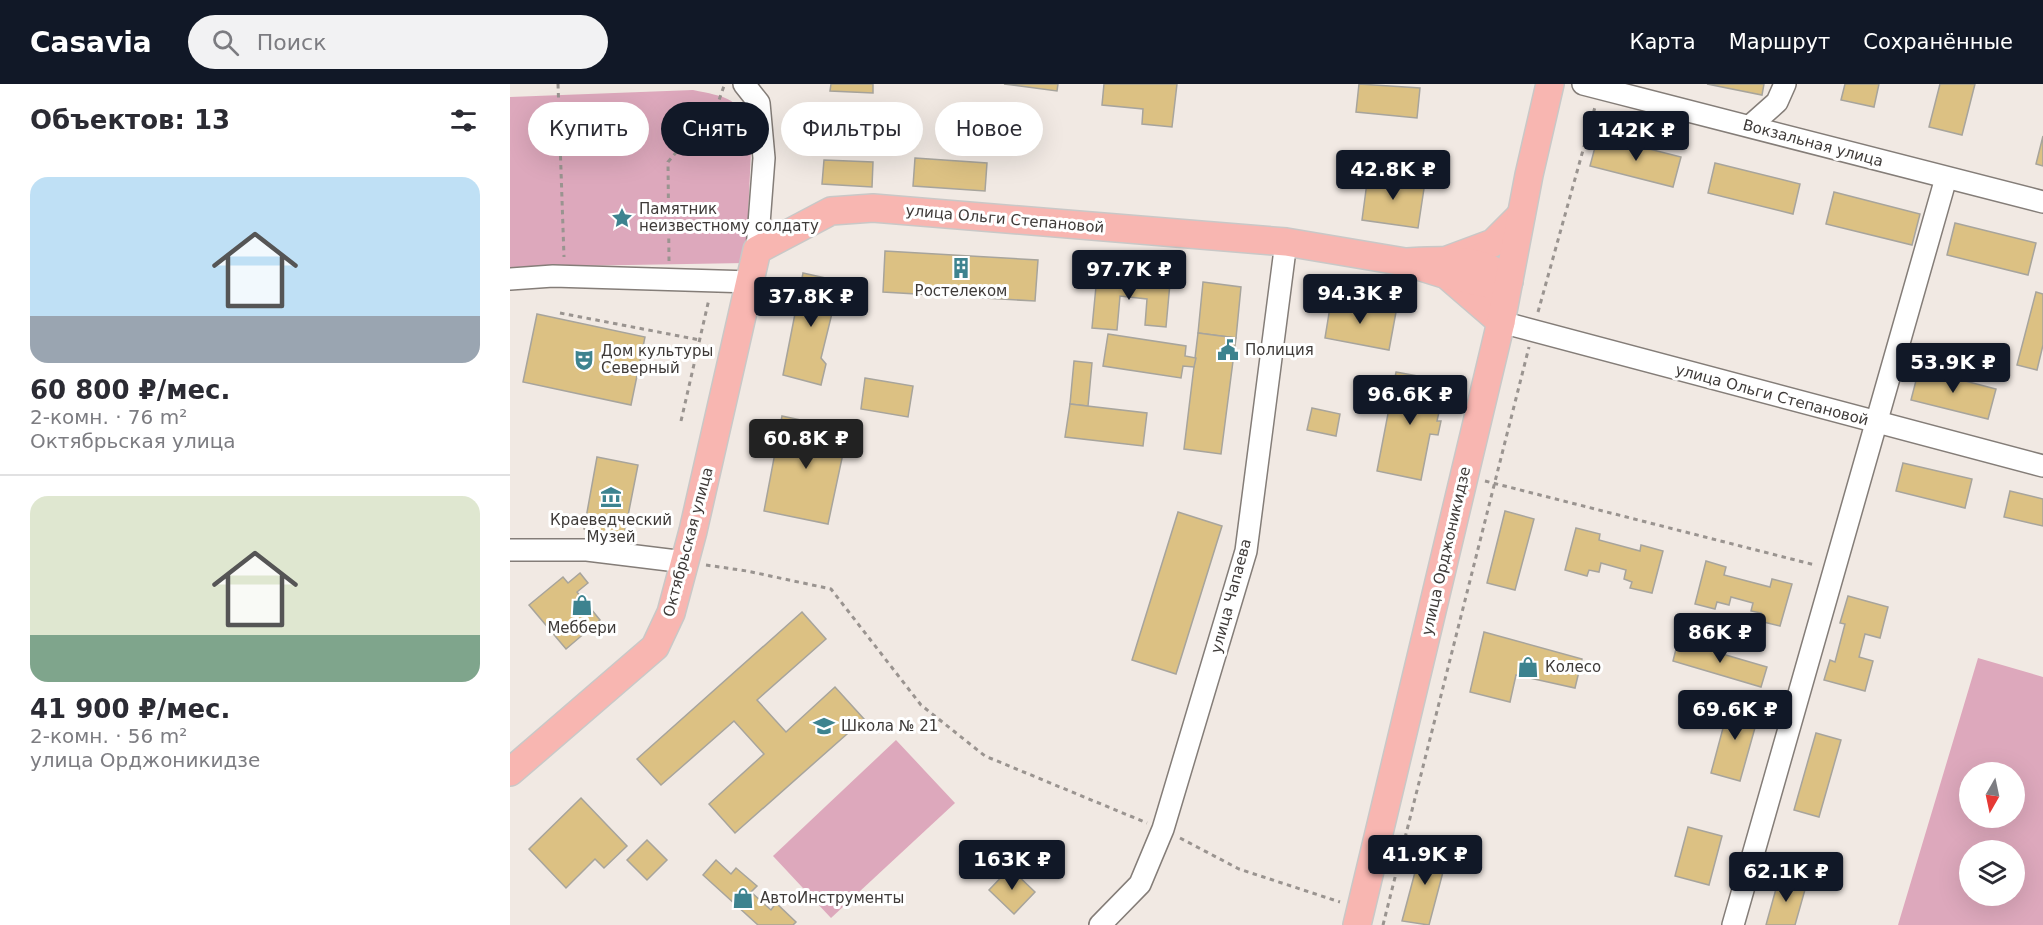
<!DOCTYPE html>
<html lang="ru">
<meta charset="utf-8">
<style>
body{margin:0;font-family:"DejaVu Sans",sans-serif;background:#f2f2f3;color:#2b2b33;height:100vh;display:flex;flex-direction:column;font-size:22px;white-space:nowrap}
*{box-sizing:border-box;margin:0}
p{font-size:20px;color:#7c7c81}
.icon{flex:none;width:33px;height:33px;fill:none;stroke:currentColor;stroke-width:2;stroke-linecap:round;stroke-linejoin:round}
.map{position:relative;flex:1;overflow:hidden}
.side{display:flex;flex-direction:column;background:#fff;width:510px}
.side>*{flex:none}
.guide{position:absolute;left:18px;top:18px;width:570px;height:54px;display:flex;gap:12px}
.needle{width:39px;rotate:189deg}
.tools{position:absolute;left:1449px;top:678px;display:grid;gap:12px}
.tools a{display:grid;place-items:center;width:66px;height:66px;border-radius:50%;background:#fff;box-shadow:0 6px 24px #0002;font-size:30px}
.price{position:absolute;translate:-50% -51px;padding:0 14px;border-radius:6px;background:#111827;color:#fff;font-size:20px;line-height:39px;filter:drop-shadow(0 2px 3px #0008)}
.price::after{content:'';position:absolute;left:50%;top:36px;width:18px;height:14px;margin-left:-9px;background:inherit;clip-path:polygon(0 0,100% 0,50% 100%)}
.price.on{background:#222;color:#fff}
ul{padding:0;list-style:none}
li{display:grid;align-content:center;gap:12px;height:318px;padding:0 30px}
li+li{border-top:2px solid #e1e1e2}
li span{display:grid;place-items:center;height:186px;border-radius:18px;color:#555}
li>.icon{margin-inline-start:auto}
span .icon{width:108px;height:108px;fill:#fffc;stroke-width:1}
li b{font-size:26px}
h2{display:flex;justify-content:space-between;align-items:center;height:72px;padding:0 30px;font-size:26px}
.tag{padding:0 21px;border-radius:27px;background:#fff;box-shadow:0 6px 24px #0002;font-size:21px;line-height:54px}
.tag.on{background:#111827;color:#fff}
header{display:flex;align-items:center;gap:36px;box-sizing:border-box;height:84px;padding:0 30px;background:#111827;color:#fff}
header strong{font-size:28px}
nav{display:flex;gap:33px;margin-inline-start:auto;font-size:21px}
.search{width:420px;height:54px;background:#f2f2f3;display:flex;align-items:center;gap:15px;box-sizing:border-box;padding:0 21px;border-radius:33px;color:#7c7c81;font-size:22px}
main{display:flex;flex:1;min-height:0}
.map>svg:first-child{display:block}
</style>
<header>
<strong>Casavia</strong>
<div class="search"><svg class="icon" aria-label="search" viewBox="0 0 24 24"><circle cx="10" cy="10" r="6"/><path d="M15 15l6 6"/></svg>Поиск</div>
<nav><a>Карта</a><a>Маршрут</a><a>Сохранённые</a></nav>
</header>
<main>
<section class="side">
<h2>Объектов: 13<svg class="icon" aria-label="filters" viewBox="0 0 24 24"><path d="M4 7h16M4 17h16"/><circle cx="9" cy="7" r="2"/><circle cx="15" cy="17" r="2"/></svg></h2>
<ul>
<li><span style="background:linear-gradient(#bfe0f5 75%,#9aa5b1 0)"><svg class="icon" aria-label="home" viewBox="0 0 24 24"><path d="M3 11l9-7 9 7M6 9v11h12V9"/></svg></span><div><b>60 800 ₽/мес.</b><p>2-комн. · 76 m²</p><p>Октябрьская улица</p></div></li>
<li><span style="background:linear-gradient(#dfe7d0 75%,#7fa58c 0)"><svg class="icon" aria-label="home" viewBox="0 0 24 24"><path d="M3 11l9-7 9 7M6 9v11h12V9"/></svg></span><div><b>41 900 ₽/мес.</b><p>2-комн. · 56 m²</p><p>улица Орджоникидзе</p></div></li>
</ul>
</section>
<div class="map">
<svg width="1533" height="841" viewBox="0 0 1533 841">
<rect width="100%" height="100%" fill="#f1e9e3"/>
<g fill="#dda8bc" fill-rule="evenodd">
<path d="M 183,6 C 216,13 225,12 242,43 L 236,179 L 0,183 L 0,13 Z"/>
<path d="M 1468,574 L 1533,593 L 1533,841 L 1388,841 ZM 1504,688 L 1504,734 L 1460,734 L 1460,688 ZM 1504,766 L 1504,812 L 1460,812 L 1460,766 Z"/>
<polygon points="386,656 445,719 321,834 263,772"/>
</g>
<g fill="#dcc183" stroke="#a7a49c" stroke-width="1.5">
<polygon points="321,0 363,0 363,9 320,7"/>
<polygon points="494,0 548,0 547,7"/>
<polygon points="594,0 667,0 662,43 632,40 633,25 592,21"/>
<polygon points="849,0 910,4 907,34 846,28"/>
<polygon points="1197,0 1254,0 1252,11"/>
<polygon points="1335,0 1369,0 1364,23 1331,16"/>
<polygon points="1430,0 1465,0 1452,51 1419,43"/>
<polygon points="1088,52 1171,73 1163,103 1080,82"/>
<polygon points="1533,52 1533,82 1526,80"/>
<polygon points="405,74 477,79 475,107 403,102"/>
<polygon points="314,76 363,78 362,103 312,100"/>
<polygon points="1205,79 1290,100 1283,130 1198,109"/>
<polygon points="858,91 915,98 908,144 852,136"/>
<polygon points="1324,108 1410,130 1402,161 1316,140"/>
<polygon points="1445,139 1526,159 1518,191 1437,171"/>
<polygon points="375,167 528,176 525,217 373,208"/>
<polygon points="293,189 334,198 332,210 326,213 311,274 316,280 311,301 273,291"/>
<polygon points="587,192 660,199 656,243 635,241 637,215 610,212 607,246 582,244"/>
<polygon points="693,198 731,203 726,254 688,249"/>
<polygon points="1526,208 1533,210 1533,261 1527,286 1507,281"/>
<polygon points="821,217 886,228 879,266 815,254"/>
<polygon points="27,230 135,253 121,321 13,298"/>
<polygon points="688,249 726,254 711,370 674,365"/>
<polygon points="598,250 676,262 675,272 686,274 684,283 673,282 671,294 593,282"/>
<polygon points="564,277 582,279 578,322 560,320"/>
<polygon points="1409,285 1486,305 1478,335 1401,316"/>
<polygon points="886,288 930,296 926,318 931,319 927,337 931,337 928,351 920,350 911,396 867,387"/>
<polygon points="355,294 403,302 398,333 351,325"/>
<polygon points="560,320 637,329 633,362 555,353"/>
<polygon points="802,324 830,330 826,352 797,346"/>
<polygon points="272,332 338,346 318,440 254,427"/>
<polygon points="87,373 128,381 114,452 74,445"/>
<polygon points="1393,379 1462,395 1455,424 1386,407"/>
<polygon points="1500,407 1533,415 1533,442 1494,433"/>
<polygon points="995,427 1024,435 1005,506 977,499"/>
<polygon points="668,428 712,442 666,590 622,576"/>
<polygon points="1066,444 1090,450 1089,456 1130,467 1131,461 1153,467 1142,509 1120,504 1122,498 1114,495 1116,486 1091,479 1089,488 1079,486 1077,492 1055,486"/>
<polygon points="1196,477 1216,483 1214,491 1260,503 1262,495 1282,500 1270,542 1249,537 1251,529 1241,527 1243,519 1221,513 1219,521 1207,518 1205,525 1185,520"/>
<polygon points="70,489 78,499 67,508 90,536 56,565 19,521 53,493 58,499"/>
<polygon points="1338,512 1378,523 1370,554 1355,550 1349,573 1363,577 1355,607 1314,596 1320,576 1325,578 1335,540 1330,539"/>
<polygon points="292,528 316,555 247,616 276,648 325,603 354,635 225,749 199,720 254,670 224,637 151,701 127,675"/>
<polygon points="974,548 1072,575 1065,604 1006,591 1000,618 960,608"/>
<polygon points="1168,557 1257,583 1251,603 1163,577"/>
<polygon points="1220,618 1250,626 1230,697 1201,689"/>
<polygon points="1306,649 1331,656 1309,733 1284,726"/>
<polygon points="71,714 117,762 94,784 85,775 56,804 19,765"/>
<polygon points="1178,743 1212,752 1199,801 1165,792"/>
<polygon points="137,756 157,776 137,796 117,776"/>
<polygon points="912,762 938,769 919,841 892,837"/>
<polygon points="206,776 221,790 226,784 247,802 241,808 261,826 266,819 286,838 283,841 248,841 193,791"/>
<polygon points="500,784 525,808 504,830 479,806"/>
<polygon points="1269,794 1296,802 1285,841 1256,841"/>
</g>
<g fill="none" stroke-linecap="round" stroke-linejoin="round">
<defs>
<g id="minor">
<polyline points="234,0 249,19 254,74 247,166"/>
<polyline points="1073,0 1533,118"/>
<polyline points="1240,42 1267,18 1275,0"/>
<polyline points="0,195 43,192 241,198"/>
<polyline points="991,238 1533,382"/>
<polyline points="0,466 77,466 175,478"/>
<polyline points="590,841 630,800 653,745 736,467 776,158"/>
<polyline points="1223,841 1436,94"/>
</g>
<g id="major">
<polyline points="940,175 983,159 1011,131"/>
<polyline points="940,194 991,238"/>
<path d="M 0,688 L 145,563 L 161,529 L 183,447 L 247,166 L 321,127 L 363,124 L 776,158 L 895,178 L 937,191 L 983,201 L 999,197 C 972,172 931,176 895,178"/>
<polyline points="847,841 991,238 1019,91 1040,0"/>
</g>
</defs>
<use href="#minor" stroke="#847d78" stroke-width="24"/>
<use href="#major" stroke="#c9c8c7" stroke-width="30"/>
<g stroke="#9a9490" stroke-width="3" stroke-dasharray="4.5 4.5" stroke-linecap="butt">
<polyline points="48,0 54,173"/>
<polyline points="159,177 158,78 208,19 214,2"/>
<polyline points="1028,228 1085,23"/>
<polyline points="50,229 190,256"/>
<polyline points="171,337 199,215"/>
<polyline points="975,397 1305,481"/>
<polyline points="196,481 237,487 321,505 411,621 475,672 637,739"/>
<polyline points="670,754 729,785 830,818"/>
<polyline points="873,841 1019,263"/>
</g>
<use href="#minor" stroke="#fff" stroke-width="21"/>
<use href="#major" stroke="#f8b6b1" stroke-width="27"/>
</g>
<defs>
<symbol id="sight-bare" viewBox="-9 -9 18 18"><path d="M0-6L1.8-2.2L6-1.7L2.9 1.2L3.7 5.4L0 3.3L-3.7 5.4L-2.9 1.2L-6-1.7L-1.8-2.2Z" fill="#3d838f" stroke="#fff" stroke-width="2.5" paint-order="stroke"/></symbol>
<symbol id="building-bare" viewBox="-9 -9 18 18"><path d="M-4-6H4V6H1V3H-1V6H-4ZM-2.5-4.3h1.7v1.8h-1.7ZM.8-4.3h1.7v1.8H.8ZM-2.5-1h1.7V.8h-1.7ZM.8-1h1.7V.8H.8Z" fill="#3d838f" stroke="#fff" stroke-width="2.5" paint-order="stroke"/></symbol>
<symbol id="civic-bare" viewBox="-9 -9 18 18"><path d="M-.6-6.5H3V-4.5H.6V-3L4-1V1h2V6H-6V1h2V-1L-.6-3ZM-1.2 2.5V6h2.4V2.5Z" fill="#3d838f" stroke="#fff" stroke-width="2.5" paint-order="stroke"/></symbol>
<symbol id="theatre-bare" viewBox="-9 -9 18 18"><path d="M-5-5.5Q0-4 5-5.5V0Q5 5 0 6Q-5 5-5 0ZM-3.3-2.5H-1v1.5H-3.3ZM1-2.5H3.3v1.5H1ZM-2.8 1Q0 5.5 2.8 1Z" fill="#3d838f" stroke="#fff" stroke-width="2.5" paint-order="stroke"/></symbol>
<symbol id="museum-bare" viewBox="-9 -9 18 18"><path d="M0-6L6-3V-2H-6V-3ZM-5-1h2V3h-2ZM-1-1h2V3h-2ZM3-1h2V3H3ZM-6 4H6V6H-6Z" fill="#3d838f" stroke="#fff" stroke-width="2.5" paint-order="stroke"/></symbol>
<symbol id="shop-bare" viewBox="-9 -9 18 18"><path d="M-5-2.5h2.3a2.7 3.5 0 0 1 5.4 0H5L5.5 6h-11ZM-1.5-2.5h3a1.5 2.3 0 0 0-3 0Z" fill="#3d838f" stroke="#fff" stroke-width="2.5" paint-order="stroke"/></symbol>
<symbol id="school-bare" viewBox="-9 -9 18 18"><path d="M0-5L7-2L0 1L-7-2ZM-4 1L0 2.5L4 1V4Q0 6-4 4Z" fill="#3d838f" stroke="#fff" stroke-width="2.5" paint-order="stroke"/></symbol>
</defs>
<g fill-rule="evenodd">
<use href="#sight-bare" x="97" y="119" width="30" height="30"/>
<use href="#building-bare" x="436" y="169" width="30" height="30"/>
<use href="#civic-bare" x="703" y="251" width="30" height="30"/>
<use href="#theatre-bare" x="59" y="261" width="30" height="30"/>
<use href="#museum-bare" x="86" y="398" width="30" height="30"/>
<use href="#shop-bare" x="57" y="506" width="30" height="30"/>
<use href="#shop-bare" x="1003" y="568" width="30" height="30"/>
<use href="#school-bare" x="299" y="627" width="30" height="30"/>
<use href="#shop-bare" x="218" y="799" width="30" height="30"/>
</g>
<g text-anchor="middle" stroke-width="6" stroke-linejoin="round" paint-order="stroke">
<g font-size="15" fill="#3e3a38" stroke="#fff">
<text transform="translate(1303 59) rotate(15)" y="5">Вокзальная улица</text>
<text transform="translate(495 135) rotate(5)" y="5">улица Ольги Степановой</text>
<text transform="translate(1262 311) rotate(15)" y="5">улица Ольги Степановой</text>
<text transform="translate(178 458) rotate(-75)" y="5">Октябрьская улица</text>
<text transform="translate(936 467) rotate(-77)" y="5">улица Орджоникидзе</text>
<text transform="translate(721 512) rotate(-75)" y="5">улица Чапаева</text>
</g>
<g font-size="15" fill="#3e3a38" stroke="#fff" text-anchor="start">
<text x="129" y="130">Памятник<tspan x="129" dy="17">неизвестному солдату</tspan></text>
<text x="451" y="212" text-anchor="middle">Ростелеком</text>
<text x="735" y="271">Полиция</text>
<text x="91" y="272">Дом культуры<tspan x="91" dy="17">Северный</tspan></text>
<text x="101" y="441" text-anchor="middle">Краеведческий<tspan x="101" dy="17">Музей</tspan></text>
<text x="72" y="549" text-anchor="middle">Меббери</text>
<text x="1035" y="588">Колесо</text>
<text x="331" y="647">Школа № 21</text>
<text x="250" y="819">АвтоИнструменты</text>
</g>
</g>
</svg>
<div class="tools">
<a><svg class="needle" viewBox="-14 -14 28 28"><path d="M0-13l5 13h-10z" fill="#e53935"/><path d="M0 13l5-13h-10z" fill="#7c7c81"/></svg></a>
<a><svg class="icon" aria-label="layers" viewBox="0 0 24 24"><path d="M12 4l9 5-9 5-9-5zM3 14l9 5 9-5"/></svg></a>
</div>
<b class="price" style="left:1126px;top:78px">142K ₽</b>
<b class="price" style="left:883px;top:117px">42.8K ₽</b>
<b class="price" style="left:619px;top:217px">97.7K ₽</b>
<b class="price" style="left:850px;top:241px">94.3K ₽</b>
<b class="price" style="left:301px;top:244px">37.8K ₽</b>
<b class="price" style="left:1443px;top:310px">53.9K ₽</b>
<b class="price" style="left:900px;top:342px">96.6K ₽</b>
<b class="price on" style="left:296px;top:386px">60.8K ₽</b>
<b class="price" style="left:1210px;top:580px">86K ₽</b>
<b class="price" style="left:1225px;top:657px">69.6K ₽</b>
<b class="price" style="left:915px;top:802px">41.9K ₽</b>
<b class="price" style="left:502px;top:807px">163K ₽</b>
<b class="price" style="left:1276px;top:819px">62.1K ₽</b>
<div class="guide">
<a class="tag">Купить</a>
<a class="tag on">Снять</a>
<a class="tag">Фильтры</a>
<a class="tag">Новое</a>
</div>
</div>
</main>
